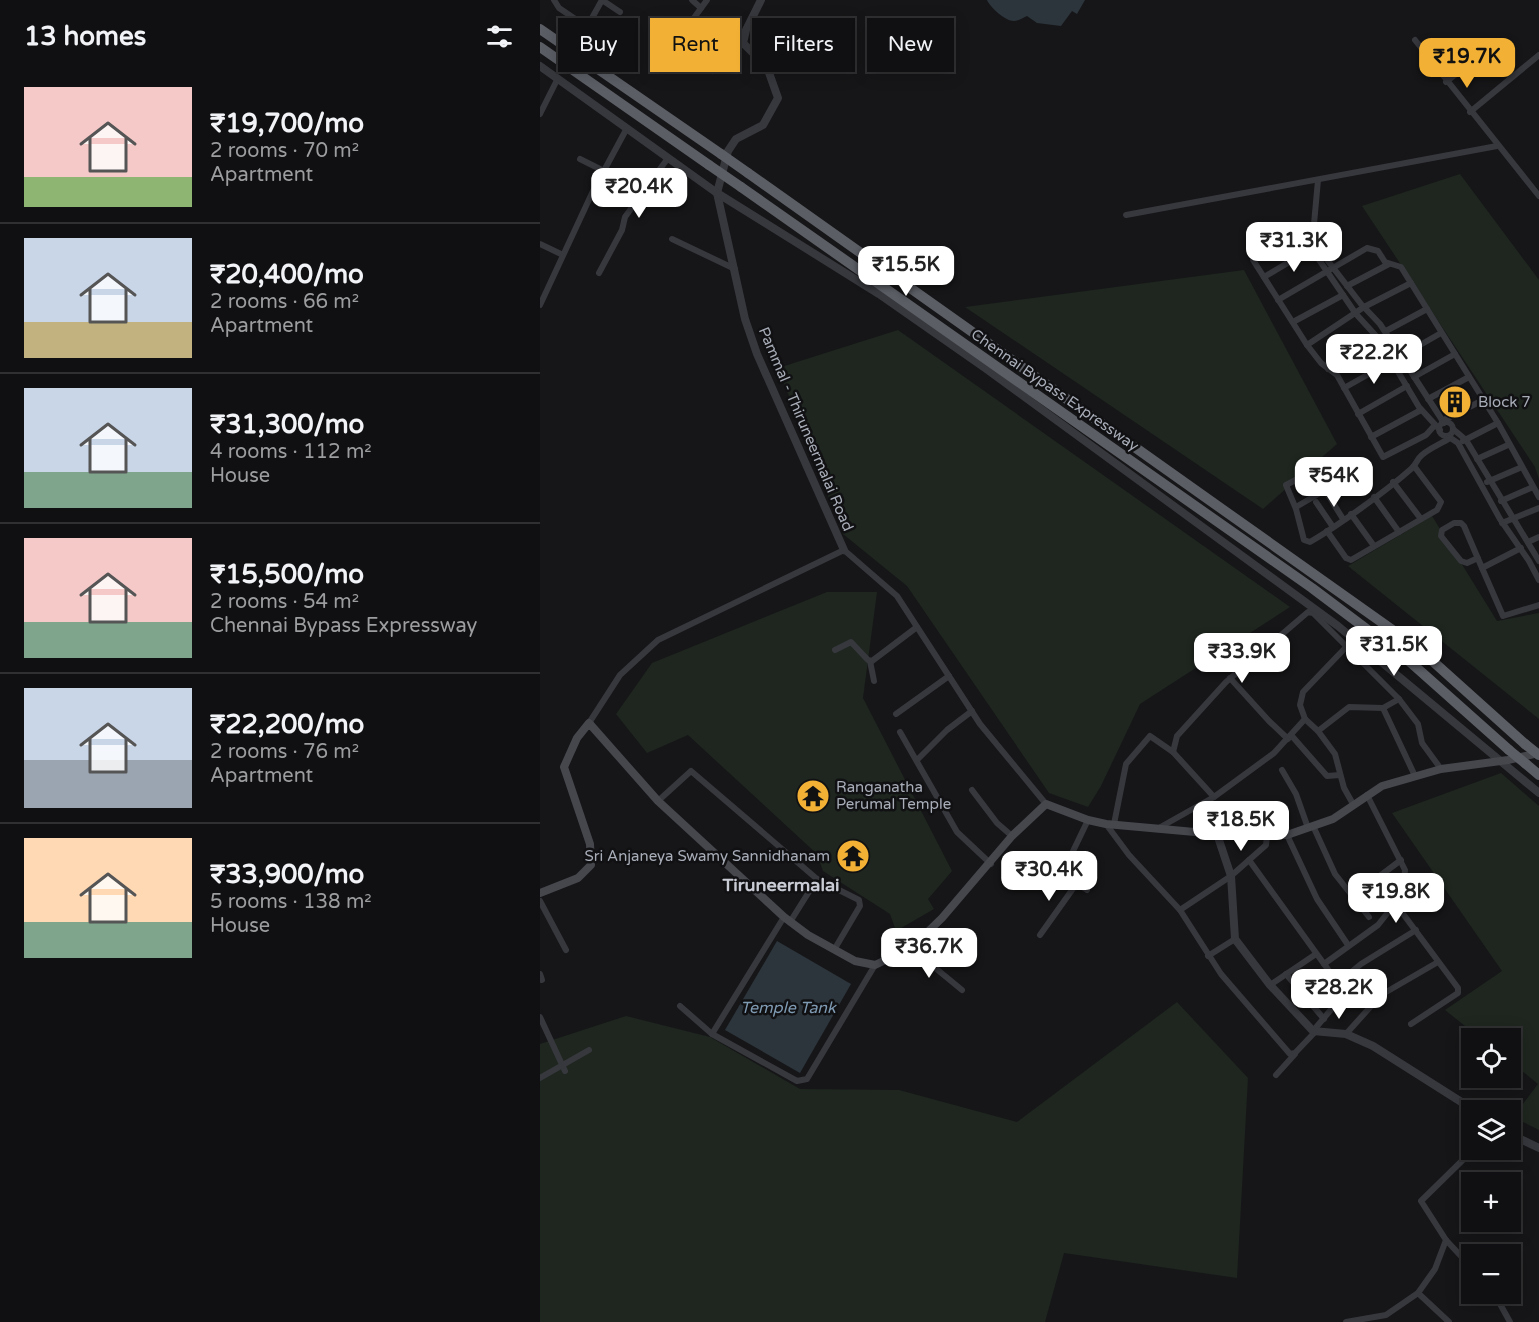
<!DOCTYPE html>
<meta charset="utf-8">
<style>
body{margin:0;font-family:"Varela Round",sans-serif;background:#19191b;color:#f1f3f6;height:100vh;display:flex;flex-direction:column;font-size:22px;white-space:nowrap}
*{box-sizing:border-box;margin:0}
p{font-size:20px;color:#9c9d9f}
.icon{flex:none;width:33px;height:33px;fill:none;stroke:currentColor;stroke-width:2;stroke-linecap:round;stroke-linejoin:round}
.map{position:relative;flex:1;overflow:hidden}
.sheet{display:flex;flex-direction:column;background:#101012;width:540px}
.sheet>*{flex:none}
.banner{position:absolute;left:18px;top:18px;width:570px;height:54px;display:flex;gap:12px}
.tools{position:absolute;left:921px;top:1028px;display:grid;gap:12px}
.tools a{display:grid;place-items:center;width:60px;height:60px;border-radius:0px;background:#101012;box-shadow:0 3px 15px #0003,0 0 0 2px #303032;font-size:30px}
.price{position:absolute;translate:-50% -51px;padding:0 14px;border-radius:12px;background:#fff;color:#222;font-size:20px;line-height:39px;filter:drop-shadow(0 2px 3px #0008)}
.price::after{content:'';position:absolute;left:50%;top:36px;width:18px;height:14px;margin-left:-9px;background:inherit;clip-path:polygon(0 0,100% 0,50% 100%)}
.price.selected{background:#f2b134;color:#111}
ul{padding:0;list-style:none}
li{display:flex;align-items:center;gap:18px;height:150px;padding:0 24px}
li+li{border-top:2px solid #303032}
li span{display:grid;place-items:center;flex:none;width:168px;height:120px;border-radius:0px;color:#555}
li>.icon{margin-inline-start:auto}
span .icon{width:72px;height:72px;fill:#fffc;stroke-width:1}
li b{font-size:26px}
h2{display:flex;justify-content:space-between;align-items:center;height:72px;padding:0 24px;font-size:26px}
.chip{padding:0 21px;border-radius:0px;background:#101012;box-shadow:0 3px 15px #0003,0 0 0 2px #303032;font-size:21px;line-height:54px}
.chip.selected{background:#f2b134;color:#111}
main{display:flex;flex:1;min-height:0}
.map>svg:first-child{display:block}
</style>
<main>
<section class="sheet">
<h2>13 homes<svg class="icon" aria-label="filters" viewBox="0 0 24 24"><path d="M4 7h16M4 17h16"/><circle cx="9" cy="7" r="2"/><circle cx="15" cy="17" r="2"/></svg></h2>
<ul>
<li><span style="background:linear-gradient(#f6c9c9 75%,#8fb573 0)"><svg class="icon" aria-label="home" viewBox="0 0 24 24"><path d="M3 11l9-7 9 7M6 9v11h12V9"/></svg></span><div><b>₹19,700/mo</b><p>2 rooms · 70 m²</p><p>Apartment</p></div></li>
<li><span style="background:linear-gradient(#c9d6e8 70%,#c2b280 0)"><svg class="icon" aria-label="home" viewBox="0 0 24 24"><path d="M3 11l9-7 9 7M6 9v11h12V9"/></svg></span><div><b>₹20,400/mo</b><p>2 rooms · 66 m²</p><p>Apartment</p></div></li>
<li><span style="background:linear-gradient(#c9d6e8 70%,#7fa58c 0)"><svg class="icon" aria-label="home" viewBox="0 0 24 24"><path d="M3 11l9-7 9 7M6 9v11h12V9"/></svg></span><div><b>₹31,300/mo</b><p>4 rooms · 112 m²</p><p>House</p></div></li>
<li><span style="background:linear-gradient(#f6c9c9 70%,#7fa58c 0)"><svg class="icon" aria-label="home" viewBox="0 0 24 24"><path d="M3 11l9-7 9 7M6 9v11h12V9"/></svg></span><div><b>₹15,500/mo</b><p>2 rooms · 54 m²</p><p>Chennai Bypass Expressway</p></div></li>
<li><span style="background:linear-gradient(#c9d6e8 60%,#9aa5b1 0)"><svg class="icon" aria-label="home" viewBox="0 0 24 24"><path d="M3 11l9-7 9 7M6 9v11h12V9"/></svg></span><div><b>₹22,200/mo</b><p>2 rooms · 76 m²</p><p>Apartment</p></div></li>
<li><span style="background:linear-gradient(#ffd9b3 70%,#7fa58c 0)"><svg class="icon" aria-label="home" viewBox="0 0 24 24"><path d="M3 11l9-7 9 7M6 9v11h12V9"/></svg></span><div><b>₹33,900/mo</b><p>5 rooms · 138 m²</p><p>House</p></div></li>
</ul>
</section>
<div class="map">
<svg width="999" height="1322" viewBox="0 0 999 1322">
<rect width="100%" height="100%" fill="#161618"/>
<g fill="#1e261f">
<polygon points="920,174 999,280 999,479 995,467 822,206"/>
<polygon points="704,270 797,444 723,509 425,307"/>
<polygon points="358,330 750,607 600,704 561,786 548,807 509,793 367,586 303,534 238,368"/>
<polygon points="892,516 957,621 999,613 999,719 808,566"/>
<polygon points="287,592 337,592 323,698 412,871 388,899 394,909 356,931 350,914 283,871 277,854 148,735 107,753 76,714 112,663"/>
<polygon points="961,773 999,806 999,1130 973,1117 998,1084 971,1062 970,1038 940,1038 905,1010 962,971 852,813"/>
<polygon points="637,1002 708,1078 697,1278 524,1253 505,1322 0,1322 0,1044 86,1016 170,1037 260,1089 359,1090 477,1122"/>
</g>
<g fill="#2c353c">
<path d="M 447,0 L 545,0 L 537,14 L 532,11 L 521,26 L 497,23 L 487,16 C 483,18 478,21 474,21 C 465,21 450,7 447,0 Z"/>
<polygon points="237,941 311,984 260,1073 185,1030"/>
</g>
<g fill="none" stroke-linecap="round" stroke-linejoin="round">
<g stroke="#37383d" stroke-width="6">
<polyline points="14,0 19,8 96,60"/>
<polyline points="62,0 80,12"/>
<polyline points="152,0 161,8"/>
<polyline points="47,27 62,0"/>
<polyline points="875,40 999,196"/>
<polyline points="116,70 167,0"/>
<polyline points="172,71 190,45 203,43"/>
<polyline points="906,82 945,51"/>
<polyline points="930,112 999,55"/>
<polyline points="0,114 18,78"/>
<polyline points="40,159 64,171"/>
<polyline points="778,180 774,224 770,235 771,248 816,314 838,338 879,407 900,430"/>
<polyline points="586,215 957,146"/>
<polyline points="774,224 777,227 778,248 821,304 840,324 904,423"/>
<polyline points="777,236 756,230 715,252 713,260 767,345 781,363 797,375 843,457 886,435 895,425"/>
<polyline points="132,239 195,269"/>
<polyline points="0,244 23,255"/>
<polyline points="59,273 82,230 85,217 128,158"/>
<polyline points="724,277 771,249"/>
<polyline points="807,286 849,264"/>
<polyline points="738,300 827,248 838,251 845,262 861,267 958,423 999,497"/>
<polyline points="0,305 53,191 87,128"/>
<polyline points="753,322 803,295"/>
<polyline points="846,331 887,309"/>
<polyline points="767,345 824,307 871,283"/>
<polyline points="861,356 901,333"/>
<polyline points="788,369 838,338"/>
<polyline points="874,377 915,354"/>
<polyline points="804,388 852,361"/>
<polyline points="888,399 929,377"/>
<polyline points="818,414 867,386"/>
<polyline points="902,421 943,400"/>
<circle cx="906" cy="429" r="7"/>
<polyline points="913,429 926,440 999,561"/>
<polyline points="831,437 881,410"/>
<polyline points="909,437 918,443 960,519 989,561 999,580"/>
<polyline points="923,441 958,423"/>
<polyline points="937,459 968,445"/>
<polyline points="853,482 881,519"/>
<polyline points="947,482 982,467"/>
<polyline points="834,497 859,532"/>
<polyline points="961,501 993,487"/>
<polyline points="776,502 793,527"/>
<polyline points="756,507 785,490"/>
<polyline points="811,514 834,546"/>
<path d="M 803,519 L 775,474 L 769,473 L 746,485 L 756,509 L 764,540 L 770,542 C 799,525 845,492 871,469 C 875,466 876,462 879,458 C 885,450 901,444 910,438"/>
<polyline points="962,523 999,508"/>
<polyline points="787,531 806,558 811,560 897,510 901,502 874,466"/>
<polyline points="988,542 999,537"/>
<polyline points="938,558 927,563 921,561 901,536 902,530 914,523 921,523 924,526 942,568 981,548"/>
<polyline points="942,568 963,616 999,605"/>
<polyline points="809,644 763,692 760,705 765,719 778,731 795,754 804,788 813,804"/>
<polyline points="295,650 311,642 328,660 332,661 377,627"/>
<polyline points="330,661 334,681"/>
<polyline points="690,678 729,721 748,739"/>
<polyline points="843,708 875,776"/>
<polyline points="356,714 409,676"/>
<polyline points="49,723 80,675 118,640 304,550 357,596 440,724 506,804"/>
<polyline points="778,731 809,707 843,708 859,699"/>
<polyline points="360,732 417,832 451,864"/>
<polyline points="751,735 787,776 800,775"/>
<polyline points="633,752 637,736 686,682 768,612 773,613 859,699 878,724 882,743 901,769"/>
<polyline points="377,760 407,730 432,711"/>
<polyline points="742,770 756,794 768,828"/>
<polyline points="432,790 457,823 472,836"/>
<polyline points="827,795 865,870 864,884 853,906 833,881"/>
<polyline points="118,801 151,771 277,879 319,900 320,906 294,950"/>
<polyline points="566,824 589,855 640,910 681,974 750,1054 755,1053 775,1032"/>
<polyline points="574,824 586,764 610,736 633,752 674,797"/>
<polyline points="774,828 795,874 829,917"/>
<polyline points="617,829 674,797 734,753 765,719"/>
<polyline points="747,835 777,899 808,945"/>
<polyline points="709,860 805,993 773,1031"/>
<polyline points="547,890 522,874 548,820"/>
<polyline points="812,897 861,860"/>
<polyline points="0,901 26,950"/>
<polyline points="855,903 918,988 918,993 871,1024"/>
<polyline points="640,910 691,876 726,845 727,836"/>
<polyline points="250,922 277,879"/>
<polyline points="500,935 537,883"/>
<polyline points="371,948 422,990"/>
<polyline points="668,956 695,939"/>
<polyline points="784,964 838,925 853,906"/>
<polyline points="0,974 2,980"/>
<polyline points="746,974 784,1019"/>
<polyline points="798,983 821,964 876,930"/>
<polyline points="730,985 776,954"/>
<polyline points="140,1006 172,1034 257,1081 267,1079 335,965"/>
<polyline points="0,1017 25,1071"/>
<polyline points="172,1034 244,917"/>
<polyline points="806,1034 841,995 898,962"/>
<polyline points="736,1075 755,1054"/>
<polyline points="0,1078 49,1050"/>
<polyline points="932,1268 906,1240 881,1201 934,1149"/>
<polyline points="878,1293 909,1322"/>
<polyline points="954,1293 970,1322"/>
<polyline points="806,1322 846,1315 878,1293 895,1269 906,1240"/>
</g>
<g stroke="#37383d" stroke-width="8">
<polyline points="221,0 206,30 203,43 227,67 238,98 223,125 196,139 188,151 177,193 205,319 217,354 304,550"/>
<polyline points="0,66 177,193 339,294 445,368 798,626 999,793"/>
<polyline points="677,834 691,876 695,939 730,985 773,1031 806,1034 833,1046 934,1110"/>
<polyline points="970,1134 999,1148"/>
</g>
<polyline stroke="#45474d" stroke-width="8" points="0,893 38,878 51,865 50,844 24,767 37,738 49,723 118,801 244,917 268,935 315,961 335,965 371,948 402,918 472,836 506,804 548,820 566,824 677,834 747,835 793,819 842,786 901,769 968,760 999,753"/>
<g stroke="#5b5e65" stroke-width="10">
<polyline points="0,29 181,154"/>
<polyline points="0,47 169,165"/>
<polyline points="208,173 878,648 985,744"/>
<polyline points="201,187 772,588 869,661 969,750"/>
<polyline points="986,764 999,775"/>
</g>
<g stroke="#5b5e65" stroke-width="10">
<polyline points="181,154 208,173"/>
<polyline points="169,165 201,187"/>
<polyline points="985,744 999,755"/>
<polyline points="969,750 986,764"/>
</g>
</g>
<defs>
<symbol id="building-disc" viewBox="-11 -11 22 22"><circle r="9.5" fill="#f2b134" stroke="#111113"/><path d="M-4-6H4V6H1V3H-1V6H-4ZM-2.5-4.3h1.7v1.8h-1.7ZM.8-4.3h1.7v1.8H.8ZM-2.5-1h1.7V.8h-1.7ZM.8-1h1.7V.8H.8Z" fill="#111"/></symbol>
<symbol id="temple-disc" viewBox="-11 -11 22 22"><circle r="9.5" fill="#f2b134" stroke="#111113"/><path d="M0-6L5-2H3V0L6.5 2.5H4V6H1.5V3h-3V6H-4V2.5H-6.5L-3 0V-2H-5Z" fill="#111"/></symbol>
</defs>
<g fill-rule="evenodd">
<use href="#building-disc" x="896" y="383" width="38" height="38"/>
<use href="#temple-disc" x="254" y="777" width="38" height="38"/>
<use href="#temple-disc" x="294" y="837" width="38" height="38"/>
</g>
<g text-anchor="middle" stroke-width="5" stroke-linejoin="round" paint-order="stroke">
<g font-size="15" fill="#a8adb8" stroke="#111113">
<text transform="translate(515 390) rotate(35)" y="5">Chennai Bypass Expressway</text>
<text transform="translate(266 429) rotate(67)" y="5">Pammal - Thiruneermalai Road</text>
</g>
<g font-size="15" fill="#a8adb8" stroke="#111113" text-anchor="start">
<text x="938" y="407">Block 7</text>
<text x="296" y="792">Ranganatha<tspan x="296" dy="17">Perumal Temple</tspan></text>
<text x="290" y="861" text-anchor="end">Sri Anjaneya Swamy Sannidhanam</text>
</g>
<g font-size="16" font-style="italic" fill="#7f9bb3" stroke="#111113">
<text x="248" y="1013">Temple Tank</text>
</g>
<g font-size="18" font-weight="bold" fill="#c9ccd4" stroke="#111113">
<text x="241" y="891">Tiruneermalai</text>
</g>
</g>
</svg>
<div class="tools">
<a><svg class="icon" aria-label="locate" viewBox="0 0 24 24"><circle cx="12" cy="12" r="6"/><path d="M12 2v4M12 18v4M2 12h4M18 12h4"/></svg></a>
<a><svg class="icon" aria-label="layers" viewBox="0 0 24 24"><path d="M12 4l9 5-9 5-9-5zM3 14l9 5 9-5"/></svg></a>
<a>+</a>
<a>−</a>
</div>
<b class="price selected" style="left:927px;top:89px">₹19.7K</b>
<b class="price" style="left:99px;top:219px">₹20.4K</b>
<b class="price" style="left:754px;top:273px">₹31.3K</b>
<b class="price" style="left:366px;top:297px">₹15.5K</b>
<b class="price" style="left:834px;top:385px">₹22.2K</b>
<b class="price" style="left:794px;top:508px">₹54K</b>
<b class="price" style="left:854px;top:677px">₹31.5K</b>
<b class="price" style="left:702px;top:684px">₹33.9K</b>
<b class="price" style="left:701px;top:852px">₹18.5K</b>
<b class="price" style="left:509px;top:902px">₹30.4K</b>
<b class="price" style="left:856px;top:924px">₹19.8K</b>
<b class="price" style="left:389px;top:979px">₹36.7K</b>
<b class="price" style="left:799px;top:1020px">₹28.2K</b>
<div class="banner">
<a class="chip">Buy</a>
<a class="chip selected">Rent</a>
<a class="chip">Filters</a>
<a class="chip">New</a>
</div>
</div>
</main>
